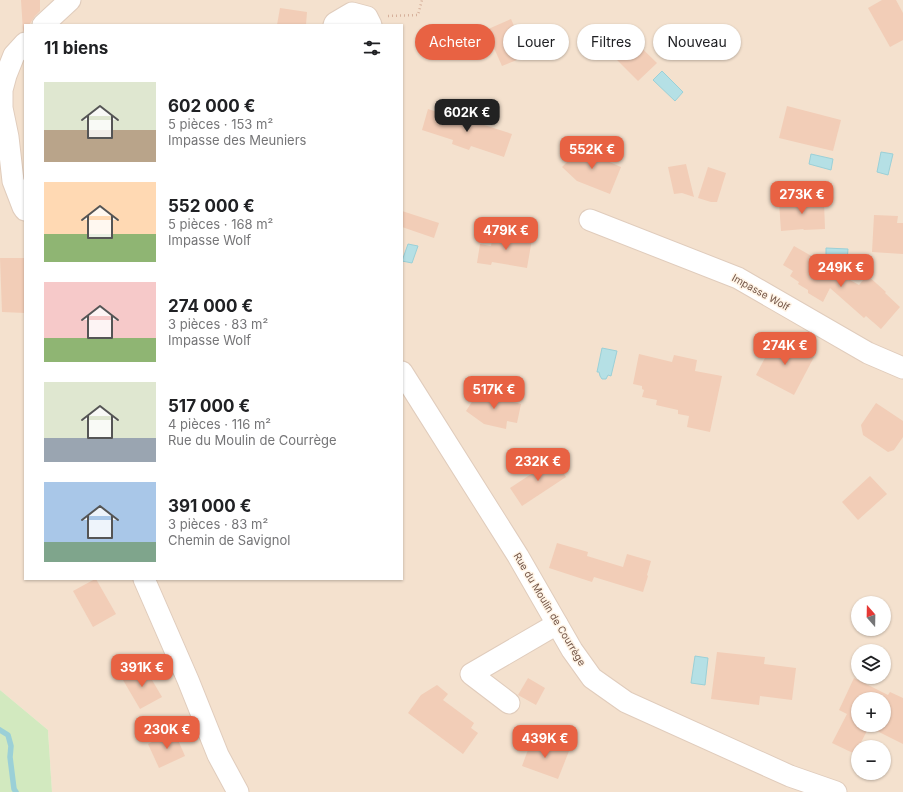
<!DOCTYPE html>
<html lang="fr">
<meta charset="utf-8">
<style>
body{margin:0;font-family:Inter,sans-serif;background:#f2f2f2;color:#202124;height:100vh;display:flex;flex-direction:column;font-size:15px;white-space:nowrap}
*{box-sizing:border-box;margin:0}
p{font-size:13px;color:#757577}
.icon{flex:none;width:22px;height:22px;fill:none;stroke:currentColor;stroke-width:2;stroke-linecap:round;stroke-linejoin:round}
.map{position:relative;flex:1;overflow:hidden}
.details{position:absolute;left:24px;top:24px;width:379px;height:556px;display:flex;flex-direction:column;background:#fff;border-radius:0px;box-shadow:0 1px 3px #0004}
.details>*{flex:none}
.hud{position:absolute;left:415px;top:24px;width:380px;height:36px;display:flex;gap:8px}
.needle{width:26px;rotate:340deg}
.fabs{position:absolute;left:851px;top:596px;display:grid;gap:8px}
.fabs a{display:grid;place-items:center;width:40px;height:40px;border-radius:50%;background:#fff;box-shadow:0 1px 3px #0004;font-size:20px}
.price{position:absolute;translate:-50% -34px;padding:0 9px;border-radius:8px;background:#e86243;color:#fff;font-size:13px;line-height:26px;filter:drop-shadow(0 1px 2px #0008)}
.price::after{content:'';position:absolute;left:50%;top:24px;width:12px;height:9px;margin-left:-6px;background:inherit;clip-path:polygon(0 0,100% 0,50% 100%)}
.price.current{background:#222;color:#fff}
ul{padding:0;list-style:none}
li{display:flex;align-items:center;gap:12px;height:100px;padding:0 20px}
li span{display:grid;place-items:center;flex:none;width:112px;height:80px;border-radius:0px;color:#555}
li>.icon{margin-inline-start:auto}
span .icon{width:48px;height:48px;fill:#fffc;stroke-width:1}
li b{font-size:17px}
h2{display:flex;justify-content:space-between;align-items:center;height:48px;padding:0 20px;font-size:17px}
.tag{padding:0 14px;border-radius:18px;background:#fff;box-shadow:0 1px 3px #0004;font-size:14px;line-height:36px}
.tag.current{background:#e86243;color:#fff}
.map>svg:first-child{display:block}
</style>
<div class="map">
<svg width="903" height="792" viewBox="0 0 903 792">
<rect width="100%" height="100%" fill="#fcf0e0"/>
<path fill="#f4e1ce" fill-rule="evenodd" d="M 0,0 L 903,0 L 903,792 L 52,792 L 48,730 L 0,690 ZM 25,25 L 402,25 L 402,579 L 25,579 ZM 858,603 L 884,603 L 884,629 L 858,629 ZM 858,651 L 884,651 L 884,677 L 858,677 ZM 858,699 L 884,699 L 884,725 L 858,725 ZM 858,747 L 884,747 L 884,773 L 858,773 Z"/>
<polygon fill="#d2e9bf" points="0,690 48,730 52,792 0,792"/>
<g fill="#b5e0e5" stroke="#9bd0d7">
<polygon points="662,71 683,92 675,101 653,80"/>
<polygon points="881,152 893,154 888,175 877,172"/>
<polygon points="811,154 833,159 831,170 809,164"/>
<polygon points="408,244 418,246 412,263 402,261"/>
<polygon points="826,248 848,249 847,261 826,258"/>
<polygon points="602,348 617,351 611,376 608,375 606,379 602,379 600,376 599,372 597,372"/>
<polygon points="695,656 708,658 705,685 691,683"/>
</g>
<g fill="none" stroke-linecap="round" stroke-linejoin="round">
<polyline stroke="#9bd0d7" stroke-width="5.5" points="0,730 8,735 11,746 10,757 14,789 16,792"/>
</g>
<g fill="#f2cdb7" fill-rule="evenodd">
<polygon points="21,0 40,0 40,11 35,16 29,25 25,25 25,30 23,31"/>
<polygon points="882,0 896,0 903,13 903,40 890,47 868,8"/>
<polygon points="280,8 307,12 306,25 277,25"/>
<polygon points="511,19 527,56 502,66 486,30"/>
<polygon points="625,32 657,63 638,81 605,48 614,39 619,39"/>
<polygon points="787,106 841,120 833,151 779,138"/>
<polygon points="428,109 477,125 478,123 512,134 504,157 471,146 469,150 452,144 453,140 422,130"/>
<polygon points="585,144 598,157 621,167 610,194 577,181 562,167"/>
<polygon points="686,164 694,197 682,193 674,194 668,167"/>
<polygon points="708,167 726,173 717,202 711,202 698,198"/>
<polygon points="808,199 808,204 824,202 825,229 803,230 804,229 781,231 779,202"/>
<polygon points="402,211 439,223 434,238 402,227"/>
<polygon points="874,215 898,216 897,223 903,223 903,254 872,252"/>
<polygon points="493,233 532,239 527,268 492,262 491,265 477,263 480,244 491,246"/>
<polygon points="794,246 815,258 816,261 859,285 867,275 886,292 885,293 900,307 881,329 866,316 864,318 830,288 823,302 808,293 808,290 798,284 799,282 790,276 793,271 783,265"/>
<polygon points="0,258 25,258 25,313 2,312"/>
<polygon points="776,337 814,357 794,395 756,375"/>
<polygon points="639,354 672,362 674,355 697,360 695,371 722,376 710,432 687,427 689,416 678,414 678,410 656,405 657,400 642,397 644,390 642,389 642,386 633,384"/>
<polygon points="481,388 495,397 521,404 517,423 507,421 506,429 484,424 466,411"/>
<polygon points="876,403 903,421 903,437 894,450 888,452 863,435 861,425"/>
<polygon points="554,459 566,477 522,506 510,488"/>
<polygon points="870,476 887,494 858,520 842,502"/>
<polygon points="557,543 588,552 587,556 623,567 627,554 651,561 647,575 648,576 643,592 594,577 592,582 549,568"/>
<polygon points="95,579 96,579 116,614 93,627 73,591"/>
<polygon points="717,652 765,657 764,664 796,668 792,700 760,696 759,705 711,699"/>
<polygon points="145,668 162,697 140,709 123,680"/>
<polygon points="528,678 545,688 536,705 518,695"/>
<path d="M 854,678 L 888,695 L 890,692 L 903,698 L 903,744 L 869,727 L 855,754 L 832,743 L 847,714 L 839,710 ZM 858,699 L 884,699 L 884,725 L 858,725 Z"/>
<polygon points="437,685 448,694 443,700 474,723 471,728 478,733 463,754 408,713 421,695"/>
<polygon points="174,731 185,756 159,768 148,744"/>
<polygon points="532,739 569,751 558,779 522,766"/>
</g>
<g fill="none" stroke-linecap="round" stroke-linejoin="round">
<defs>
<g id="minor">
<polyline points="43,25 70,0"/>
<polyline points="334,25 335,23 352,13 367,17 371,25"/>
<polyline points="25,43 14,55 6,75 2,90 2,108 8,137 13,181 23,207 25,210"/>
<polyline points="590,220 738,278 868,353 903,368"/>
<polyline points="402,372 518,556 572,650 592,678 626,702 790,776 836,792"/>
<polyline points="144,579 188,680 218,755 238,792"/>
<polyline points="509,703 471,674 557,624"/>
</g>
</defs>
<use href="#minor" stroke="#e0ccbc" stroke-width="23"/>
<polyline stroke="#d6b09b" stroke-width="2.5" stroke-dasharray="1 3" stroke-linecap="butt" points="388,16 418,15 422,0"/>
<use href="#minor" stroke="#fff" stroke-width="21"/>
</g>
<g text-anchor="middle" stroke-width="3" stroke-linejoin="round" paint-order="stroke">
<g font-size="10" fill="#735547" stroke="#fff4e6">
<text transform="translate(761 292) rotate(29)" y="4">Impasse Wolf</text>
<text transform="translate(550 609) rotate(59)" y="4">Rue du Moulin de Courrège</text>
</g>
</g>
</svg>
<div class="fabs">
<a><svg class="needle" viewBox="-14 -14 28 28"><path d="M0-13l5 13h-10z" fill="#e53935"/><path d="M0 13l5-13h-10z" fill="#757577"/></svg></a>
<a><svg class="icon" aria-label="layers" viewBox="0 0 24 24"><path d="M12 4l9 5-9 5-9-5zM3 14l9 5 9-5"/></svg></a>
<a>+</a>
<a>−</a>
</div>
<b class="price current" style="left:467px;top:133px">602K €</b>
<b class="price" style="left:592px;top:170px">552K €</b>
<b class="price" style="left:802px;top:215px">273K €</b>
<b class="price" style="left:506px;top:251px">479K €</b>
<b class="price" style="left:841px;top:288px">249K €</b>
<b class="price" style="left:785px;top:366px">274K €</b>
<b class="price" style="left:494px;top:410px">517K €</b>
<b class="price" style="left:538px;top:482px">232K €</b>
<b class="price" style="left:142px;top:688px">391K €</b>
<b class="price" style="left:167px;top:750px">230K €</b>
<b class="price" style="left:545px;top:759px">439K €</b>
<div class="hud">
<a class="tag current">Acheter</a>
<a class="tag">Louer</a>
<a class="tag">Filtres</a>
<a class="tag">Nouveau</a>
</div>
<section class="details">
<h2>11 biens<svg class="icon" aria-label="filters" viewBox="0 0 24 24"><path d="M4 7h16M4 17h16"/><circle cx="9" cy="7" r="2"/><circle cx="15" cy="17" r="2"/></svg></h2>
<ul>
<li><span style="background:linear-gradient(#dfe7d0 60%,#b9a48a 0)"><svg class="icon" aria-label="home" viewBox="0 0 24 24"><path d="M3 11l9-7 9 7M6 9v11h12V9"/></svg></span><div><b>602 000 €</b><p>5 pièces · 153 m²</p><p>Impasse des Meuniers</p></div></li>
<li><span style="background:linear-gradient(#ffd9b3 65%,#8fb573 0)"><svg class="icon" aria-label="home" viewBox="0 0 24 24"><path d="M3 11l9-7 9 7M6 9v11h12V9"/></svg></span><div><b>552 000 €</b><p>5 pièces · 168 m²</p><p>Impasse Wolf</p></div></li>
<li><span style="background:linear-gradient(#f6c9c9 70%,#8fb573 0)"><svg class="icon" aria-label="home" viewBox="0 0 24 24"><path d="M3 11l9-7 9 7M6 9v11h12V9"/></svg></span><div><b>274 000 €</b><p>3 pièces · 83 m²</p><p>Impasse Wolf</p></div></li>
<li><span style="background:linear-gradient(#dfe7d0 70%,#9aa5b1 0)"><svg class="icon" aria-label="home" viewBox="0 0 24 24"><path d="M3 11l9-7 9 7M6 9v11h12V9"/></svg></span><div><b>517 000 €</b><p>4 pièces · 116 m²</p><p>Rue du Moulin de Courrège</p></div></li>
<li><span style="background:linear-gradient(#a9c7e8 75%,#7fa58c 0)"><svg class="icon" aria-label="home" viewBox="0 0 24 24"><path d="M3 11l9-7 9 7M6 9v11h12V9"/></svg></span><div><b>391 000 €</b><p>3 pièces · 83 m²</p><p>Chemin de Savignol</p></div></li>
</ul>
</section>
</div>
